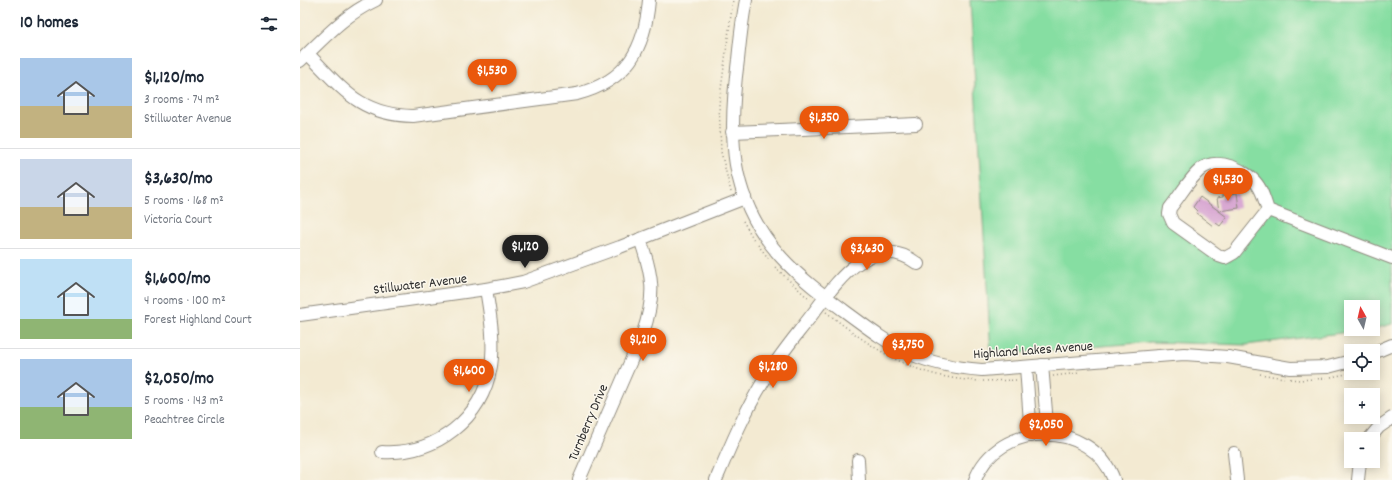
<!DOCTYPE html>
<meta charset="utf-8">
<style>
body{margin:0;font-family:Dekko,sans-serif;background:#f2f2f3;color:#1f2937;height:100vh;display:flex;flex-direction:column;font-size:15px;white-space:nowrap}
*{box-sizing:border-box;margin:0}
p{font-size:13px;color:#747a83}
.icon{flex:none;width:22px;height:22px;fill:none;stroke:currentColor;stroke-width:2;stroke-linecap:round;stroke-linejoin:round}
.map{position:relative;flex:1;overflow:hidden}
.details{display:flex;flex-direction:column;background:#fff;width:300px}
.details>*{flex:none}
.needle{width:26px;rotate:352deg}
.buttons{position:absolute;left:1044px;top:300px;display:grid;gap:8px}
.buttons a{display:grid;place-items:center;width:36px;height:36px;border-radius:0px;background:#fff;box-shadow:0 2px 10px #0003;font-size:20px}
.price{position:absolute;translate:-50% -34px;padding:0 9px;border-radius:14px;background:#ea580c;color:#fff;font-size:13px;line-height:26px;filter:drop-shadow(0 1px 2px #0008)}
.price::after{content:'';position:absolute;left:50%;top:24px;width:12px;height:9px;margin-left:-6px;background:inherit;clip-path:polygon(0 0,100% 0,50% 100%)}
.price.active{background:#222;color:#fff}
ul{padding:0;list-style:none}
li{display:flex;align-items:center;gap:12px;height:100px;padding:0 20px}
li+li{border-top:1px solid #e0e1e3}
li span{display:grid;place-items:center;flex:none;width:112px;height:80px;border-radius:0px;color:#555}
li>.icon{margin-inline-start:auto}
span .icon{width:48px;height:48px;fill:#fffc;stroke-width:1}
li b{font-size:17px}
h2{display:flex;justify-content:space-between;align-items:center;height:48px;padding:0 20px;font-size:17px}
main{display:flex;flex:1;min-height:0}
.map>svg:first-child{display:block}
</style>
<main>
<section class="details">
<h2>10 homes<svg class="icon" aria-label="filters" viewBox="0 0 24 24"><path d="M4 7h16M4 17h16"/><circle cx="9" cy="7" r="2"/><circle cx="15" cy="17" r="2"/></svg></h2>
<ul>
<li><span style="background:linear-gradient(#a9c7e8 60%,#c2b280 0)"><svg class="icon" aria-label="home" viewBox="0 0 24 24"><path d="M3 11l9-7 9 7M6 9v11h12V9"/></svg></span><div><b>$1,120/mo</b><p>3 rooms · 74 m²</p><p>Stillwater Avenue</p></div></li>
<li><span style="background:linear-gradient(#c9d6e8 60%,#c2b280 0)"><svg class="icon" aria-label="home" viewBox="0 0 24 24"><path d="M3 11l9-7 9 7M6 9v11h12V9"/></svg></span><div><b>$3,630/mo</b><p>5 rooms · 168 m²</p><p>Victoria Court</p></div></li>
<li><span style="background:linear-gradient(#bfe0f5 75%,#8fb573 0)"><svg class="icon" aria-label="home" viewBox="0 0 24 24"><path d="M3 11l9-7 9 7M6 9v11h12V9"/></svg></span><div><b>$1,600/mo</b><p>4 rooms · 100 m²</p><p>Forest Highland Court</p></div></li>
<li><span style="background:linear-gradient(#a9c7e8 60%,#8fb573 0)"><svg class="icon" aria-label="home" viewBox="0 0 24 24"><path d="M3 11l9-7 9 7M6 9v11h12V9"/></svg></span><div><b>$2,050/mo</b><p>5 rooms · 143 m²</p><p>Peachtree Circle</p></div></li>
</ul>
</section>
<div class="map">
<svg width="1092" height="480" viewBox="0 0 1092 480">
<rect width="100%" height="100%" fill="#fbf7ec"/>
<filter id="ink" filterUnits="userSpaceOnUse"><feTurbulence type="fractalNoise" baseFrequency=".025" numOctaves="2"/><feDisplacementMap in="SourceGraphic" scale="8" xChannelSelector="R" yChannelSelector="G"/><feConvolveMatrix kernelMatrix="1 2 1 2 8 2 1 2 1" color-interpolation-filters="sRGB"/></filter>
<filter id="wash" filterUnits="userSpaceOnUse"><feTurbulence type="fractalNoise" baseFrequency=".012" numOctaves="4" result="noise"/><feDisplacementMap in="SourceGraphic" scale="16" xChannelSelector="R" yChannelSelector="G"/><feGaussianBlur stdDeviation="0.9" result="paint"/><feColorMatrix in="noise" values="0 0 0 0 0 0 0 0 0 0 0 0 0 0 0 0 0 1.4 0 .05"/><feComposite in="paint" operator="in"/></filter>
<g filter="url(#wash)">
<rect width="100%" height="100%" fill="#f3ead2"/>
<path fill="#86dea2" stroke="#588466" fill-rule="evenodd" d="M 670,0 L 1092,0 L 1092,324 L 1073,329 L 1073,307 L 1051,307 L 1051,329 L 1072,329 L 946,345 L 851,342 L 691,355 ZM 905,162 L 953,174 L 966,218 L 930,261 L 864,216 Z"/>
<g id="blocks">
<g fill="#d9a9d3">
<polygon points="937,193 939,208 919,211 917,198 923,197 923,195"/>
<polygon points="900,197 927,217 920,226 916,223 913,226 896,213 897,211 893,207"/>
</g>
</g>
</g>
<g filter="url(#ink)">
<use href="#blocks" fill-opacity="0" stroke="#8f8a7e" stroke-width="1"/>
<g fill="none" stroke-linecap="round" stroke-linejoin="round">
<defs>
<g id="minor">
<path d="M 446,0 C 442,20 440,40 438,60 C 428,134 428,198 481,257 C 500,278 523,295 546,312 C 596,349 618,365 682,370 L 884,354 L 928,357 L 990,368 L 1028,367 L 1051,361"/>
<path d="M 8,54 C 43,89 60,115 113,116 L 277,94 C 327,81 345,49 349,0"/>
<path d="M 0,61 C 25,37 44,15 76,0"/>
<polyline points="432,132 616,124"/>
<path d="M 968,210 L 934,253 L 925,258 L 919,256 L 873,223 L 869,214 L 870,208 C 880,196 889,179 901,169 C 917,156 949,170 959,187 C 963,193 965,202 968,210 L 1092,258"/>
<polyline points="0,315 186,289 223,282 320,247 445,198"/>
<polyline points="1073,353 1092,345"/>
<polyline points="742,365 748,435"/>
<polyline points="726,367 731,436"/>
<polyline points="1069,439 1079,427 1092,418"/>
<path d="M 82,452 C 136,455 182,419 191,366 C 195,340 190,314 186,289"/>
<polyline points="934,453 937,480"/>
<polyline points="558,460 559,480"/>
<path d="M 279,480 L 343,333 C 356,295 353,276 340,239"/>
<path d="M 416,480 C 430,447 444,413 463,382 C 477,358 495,337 511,316 C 536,283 571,229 618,264"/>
<path d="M 675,480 C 697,420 792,419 814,480"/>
<polyline points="1058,480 1060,461"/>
</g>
</defs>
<use href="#minor" stroke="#8f8a7e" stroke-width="14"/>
<g stroke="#8f8a7e" stroke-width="1.5" stroke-dasharray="1 3" stroke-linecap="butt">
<polyline points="431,192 421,152 419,104 433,0"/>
<polyline points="443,221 454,240"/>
<polyline points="458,245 469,259"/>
<polyline points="475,267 510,300"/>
<path d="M 526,312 C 576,351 614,378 680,381"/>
<polyline points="960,374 984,378"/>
<polyline points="753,376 779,373"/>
<polyline points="1031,377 1051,373"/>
<polyline points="990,379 1000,380 1028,378"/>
<polyline points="683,381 718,380"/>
</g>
<use href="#minor" stroke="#fff" stroke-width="12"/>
</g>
</g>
<g text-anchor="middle" stroke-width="3" stroke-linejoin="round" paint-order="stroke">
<g font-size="14" fill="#2b2b2b" stroke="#fbf7ec">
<text transform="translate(120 283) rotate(-7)" y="5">Stillwater Avenue</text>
<text transform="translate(733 349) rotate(-4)" y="5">Highland Lakes Avenue</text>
<text transform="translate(287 422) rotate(-67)" y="5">Turnberry Drive</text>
</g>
</g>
</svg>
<div class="buttons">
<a><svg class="needle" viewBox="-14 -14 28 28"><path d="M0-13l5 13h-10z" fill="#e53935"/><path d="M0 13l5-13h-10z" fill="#747a83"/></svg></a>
<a><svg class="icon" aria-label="locate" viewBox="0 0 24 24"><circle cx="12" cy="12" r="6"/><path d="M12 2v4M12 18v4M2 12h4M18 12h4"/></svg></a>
<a>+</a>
<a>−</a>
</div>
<b class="price" style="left:192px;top:93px">$1,530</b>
<b class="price" style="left:524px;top:140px">$1,350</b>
<b class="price" style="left:928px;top:202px">$1,530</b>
<b class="price active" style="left:225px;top:269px">$1,120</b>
<b class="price" style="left:567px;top:271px">$3,630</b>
<b class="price" style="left:343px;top:362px">$1,210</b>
<b class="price" style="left:608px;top:367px">$3,750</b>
<b class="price" style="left:473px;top:389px">$1,280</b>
<b class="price" style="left:169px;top:393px">$1,600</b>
<b class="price" style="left:746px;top:447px">$2,050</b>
</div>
</main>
